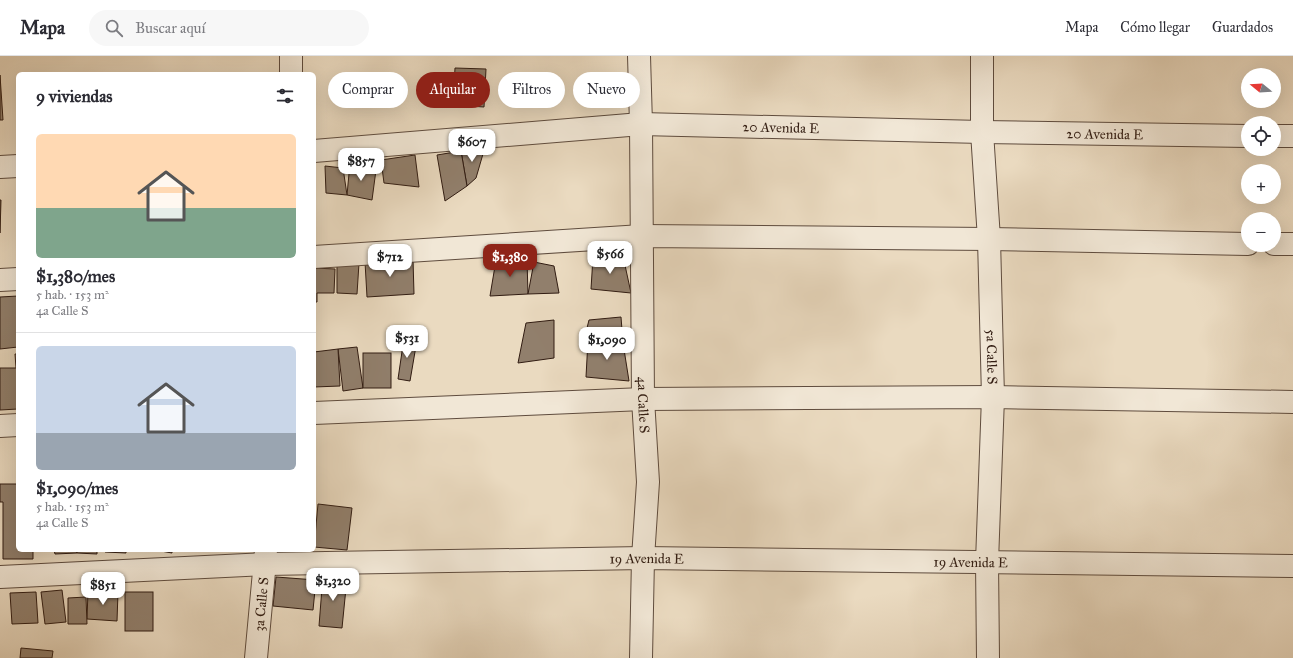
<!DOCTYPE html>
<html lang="es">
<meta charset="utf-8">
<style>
body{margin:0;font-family:"IM FELL Great Primer",serif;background:#f7f7f7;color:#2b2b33;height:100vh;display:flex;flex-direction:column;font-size:15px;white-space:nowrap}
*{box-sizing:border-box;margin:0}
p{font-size:13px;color:#7c7c81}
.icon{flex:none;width:22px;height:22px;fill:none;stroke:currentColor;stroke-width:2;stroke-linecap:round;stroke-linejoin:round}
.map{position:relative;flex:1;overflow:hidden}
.panel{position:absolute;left:16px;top:16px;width:300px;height:480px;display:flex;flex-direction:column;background:#fff;border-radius:6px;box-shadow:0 4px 16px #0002}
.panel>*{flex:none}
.top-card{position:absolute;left:328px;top:16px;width:380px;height:36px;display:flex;gap:8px}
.needle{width:26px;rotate:288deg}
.controls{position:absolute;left:1241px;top:12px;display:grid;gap:8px}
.controls a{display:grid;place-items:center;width:40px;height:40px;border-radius:50%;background:#fff;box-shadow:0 4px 16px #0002;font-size:20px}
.price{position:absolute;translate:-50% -34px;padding:0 9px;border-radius:8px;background:#fff;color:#222;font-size:13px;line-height:26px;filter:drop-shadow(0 1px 2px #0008)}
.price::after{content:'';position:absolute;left:50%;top:24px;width:12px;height:9px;margin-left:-6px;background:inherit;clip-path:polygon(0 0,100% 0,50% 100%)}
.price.selected{background:#8f2418;color:#fff}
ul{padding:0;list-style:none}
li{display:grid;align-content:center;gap:8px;height:212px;padding:0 20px}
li+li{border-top:1px solid #e1e1e2}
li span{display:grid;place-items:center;height:124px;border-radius:6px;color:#555}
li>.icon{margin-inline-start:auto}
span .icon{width:72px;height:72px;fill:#fffc;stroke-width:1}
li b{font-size:17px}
h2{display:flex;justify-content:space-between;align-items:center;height:48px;padding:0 20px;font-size:17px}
.pill{padding:0 14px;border-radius:18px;background:#fff;box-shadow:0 4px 16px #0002;font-size:14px;line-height:36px}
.pill.selected{background:#8f2418;color:#fff}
header{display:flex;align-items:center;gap:24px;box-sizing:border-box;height:56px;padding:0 20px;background:#fff;border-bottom:1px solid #e1e1e2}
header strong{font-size:19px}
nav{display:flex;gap:22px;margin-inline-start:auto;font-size:14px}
.search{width:280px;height:36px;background:#f7f7f7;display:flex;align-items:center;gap:10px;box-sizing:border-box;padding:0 14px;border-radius:22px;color:#7c7c81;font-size:15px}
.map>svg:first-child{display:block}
</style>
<header>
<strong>Mapa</strong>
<div class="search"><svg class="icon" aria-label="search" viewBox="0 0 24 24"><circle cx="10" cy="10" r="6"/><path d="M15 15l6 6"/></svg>Buscar aquí</div>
<nav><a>Mapa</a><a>Cómo llegar</a><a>Guardados</a></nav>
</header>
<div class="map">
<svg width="1293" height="602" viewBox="0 0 1293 602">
<rect width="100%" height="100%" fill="#eadac0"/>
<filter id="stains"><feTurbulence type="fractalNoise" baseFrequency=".005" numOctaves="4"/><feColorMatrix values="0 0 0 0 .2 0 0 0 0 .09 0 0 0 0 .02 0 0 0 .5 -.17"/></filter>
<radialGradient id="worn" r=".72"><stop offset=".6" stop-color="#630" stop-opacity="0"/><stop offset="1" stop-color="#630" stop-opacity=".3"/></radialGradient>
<g fill="#917f6c" stroke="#311c12">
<polygon points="455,12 486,13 484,51 453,49"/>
<polygon points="0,19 3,64 0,64"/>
<polygon points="485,91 476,122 467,130 461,95"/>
<polygon points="461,95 467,130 445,145 437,99"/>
<polygon points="415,99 419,131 384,127 381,104"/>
<polygon points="350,107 376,114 372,144 347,139"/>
<polygon points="325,110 343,112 347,139 326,137"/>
<polygon points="0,144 1,144 0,177"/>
<polygon points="623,200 631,237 591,233 593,201"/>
<polygon points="413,204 414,238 367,241 365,206"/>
<polygon points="496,204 527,204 528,238 490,240"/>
<polygon points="337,206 359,207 357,238 337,237"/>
<polygon points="534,206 554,210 559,237 528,238"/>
<polygon points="314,212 335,213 334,237 317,237 317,246 314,246"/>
<polygon points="18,240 18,291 0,293 0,241"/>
<polygon points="621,261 623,287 584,284 589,264"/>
<polygon points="554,264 554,302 518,307 526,267"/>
<polygon points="404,282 417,284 410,325 398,323"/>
<polygon points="588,284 623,287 629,325 586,321"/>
<polygon points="357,291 363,332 343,335 338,293"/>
<polygon points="338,293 340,330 314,331 314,296"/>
<rect x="363" y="297" width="28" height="35"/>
<polygon points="15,298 18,298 18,353 0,354 0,312 16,312"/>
<polygon points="0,428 18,428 18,494 33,494 33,503 3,503 3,446 0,446"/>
<polygon points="318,448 352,452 347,494 314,491"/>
<polygon points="54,494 77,494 77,497 55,498"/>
<polygon points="77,494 97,494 97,498 77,497"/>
<polygon points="105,494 126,494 126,497 105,496"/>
<polygon points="155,494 172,494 172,497"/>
<polygon points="323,519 347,522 342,572 319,570"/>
<polygon points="276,521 316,524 313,554 273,550"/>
<polygon points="62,534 66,566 45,568 41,536"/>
<polygon points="88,535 118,536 117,565 87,563"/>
<polygon points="36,536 38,567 12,568 10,537"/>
<rect x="125" y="536" width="28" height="39"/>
<polygon points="86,541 87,568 68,568 68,542"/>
<polygon points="21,592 53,595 52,602 20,602"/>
</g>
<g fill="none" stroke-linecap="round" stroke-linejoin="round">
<defs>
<g id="minor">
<polyline points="291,0 291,18"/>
<path id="s1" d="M 639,0 L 641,68 L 643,343 L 648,426 L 643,502 L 641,602"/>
<path id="s2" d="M 982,0 L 982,76 L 989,183 L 993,341 L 987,506 L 988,602"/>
<polyline points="1274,80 1293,80"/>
<path id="s3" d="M 314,95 L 641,68 L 982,76 L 1248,80"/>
<polyline points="0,111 18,110"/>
<polyline points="1274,188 1293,188"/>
<polyline points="314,201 642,180 989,183 1248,188"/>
<polyline points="0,224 18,223"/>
<polyline points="314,357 643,343 993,341 1293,346"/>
<polyline points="0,370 18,369"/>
<path id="s4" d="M 0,521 L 265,508 L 643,502 L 1293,510"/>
<path id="s5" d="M 256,602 L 266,494"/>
</g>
</defs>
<use href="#minor" stroke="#5f4c3e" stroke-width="24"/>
<use href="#minor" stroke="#f1e7d6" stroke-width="22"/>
</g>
<g text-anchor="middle" stroke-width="3.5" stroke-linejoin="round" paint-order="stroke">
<g font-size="14" fill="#311c12" stroke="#f1e7d6">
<text dy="5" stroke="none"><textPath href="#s3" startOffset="468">20 Avenida E</textPath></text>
<text dy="5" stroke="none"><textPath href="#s3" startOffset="792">20 Avenida E</textPath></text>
<text dy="5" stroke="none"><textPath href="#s2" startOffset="301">5a Calle S</textPath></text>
<text dy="5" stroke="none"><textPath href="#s1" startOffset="349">4a Calle S</textPath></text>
<text dy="5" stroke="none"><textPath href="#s4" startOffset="647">19 Avenida E</textPath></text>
<text dy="5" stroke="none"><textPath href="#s4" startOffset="971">19 Avenida E</textPath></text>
<text dy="5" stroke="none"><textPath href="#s5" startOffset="54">3a Calle S</textPath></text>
</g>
</g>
<rect width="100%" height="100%" filter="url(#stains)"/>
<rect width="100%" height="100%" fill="url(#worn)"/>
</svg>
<div class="controls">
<a><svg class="needle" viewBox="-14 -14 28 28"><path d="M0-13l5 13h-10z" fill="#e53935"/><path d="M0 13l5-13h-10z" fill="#7c7c81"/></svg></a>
<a><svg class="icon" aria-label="locate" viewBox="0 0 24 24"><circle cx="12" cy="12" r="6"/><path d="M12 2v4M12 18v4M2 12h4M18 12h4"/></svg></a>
<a>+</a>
<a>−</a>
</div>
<b class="price" style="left:472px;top:107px">$607</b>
<b class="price" style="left:361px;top:126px">$857</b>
<b class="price" style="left:610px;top:219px">$566</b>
<b class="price" style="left:390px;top:222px">$712</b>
<b class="price selected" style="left:510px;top:222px">$1,380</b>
<b class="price" style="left:407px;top:303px">$531</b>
<b class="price" style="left:607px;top:305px">$1,090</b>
<b class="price" style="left:333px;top:546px">$1,320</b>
<b class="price" style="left:103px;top:550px">$851</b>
<div class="top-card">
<a class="pill">Comprar</a>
<a class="pill selected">Alquilar</a>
<a class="pill">Filtros</a>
<a class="pill">Nuevo</a>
</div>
<section class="panel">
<h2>9 viviendas<svg class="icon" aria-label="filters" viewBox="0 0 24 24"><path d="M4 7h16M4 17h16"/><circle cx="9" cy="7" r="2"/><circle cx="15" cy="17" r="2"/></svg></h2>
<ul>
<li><span style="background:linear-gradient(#ffd9b3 60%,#7fa58c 0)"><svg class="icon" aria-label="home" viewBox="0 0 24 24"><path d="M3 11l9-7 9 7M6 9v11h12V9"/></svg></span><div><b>$1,380/mes</b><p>5 hab. · 153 m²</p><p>4a Calle S</p></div></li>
<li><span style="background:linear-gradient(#c9d6e8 70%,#9aa5b1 0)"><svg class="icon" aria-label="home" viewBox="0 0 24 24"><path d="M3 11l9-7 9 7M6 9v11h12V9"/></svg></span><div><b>$1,090/mes</b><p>5 hab. · 153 m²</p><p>4a Calle S</p></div></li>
</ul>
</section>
</div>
